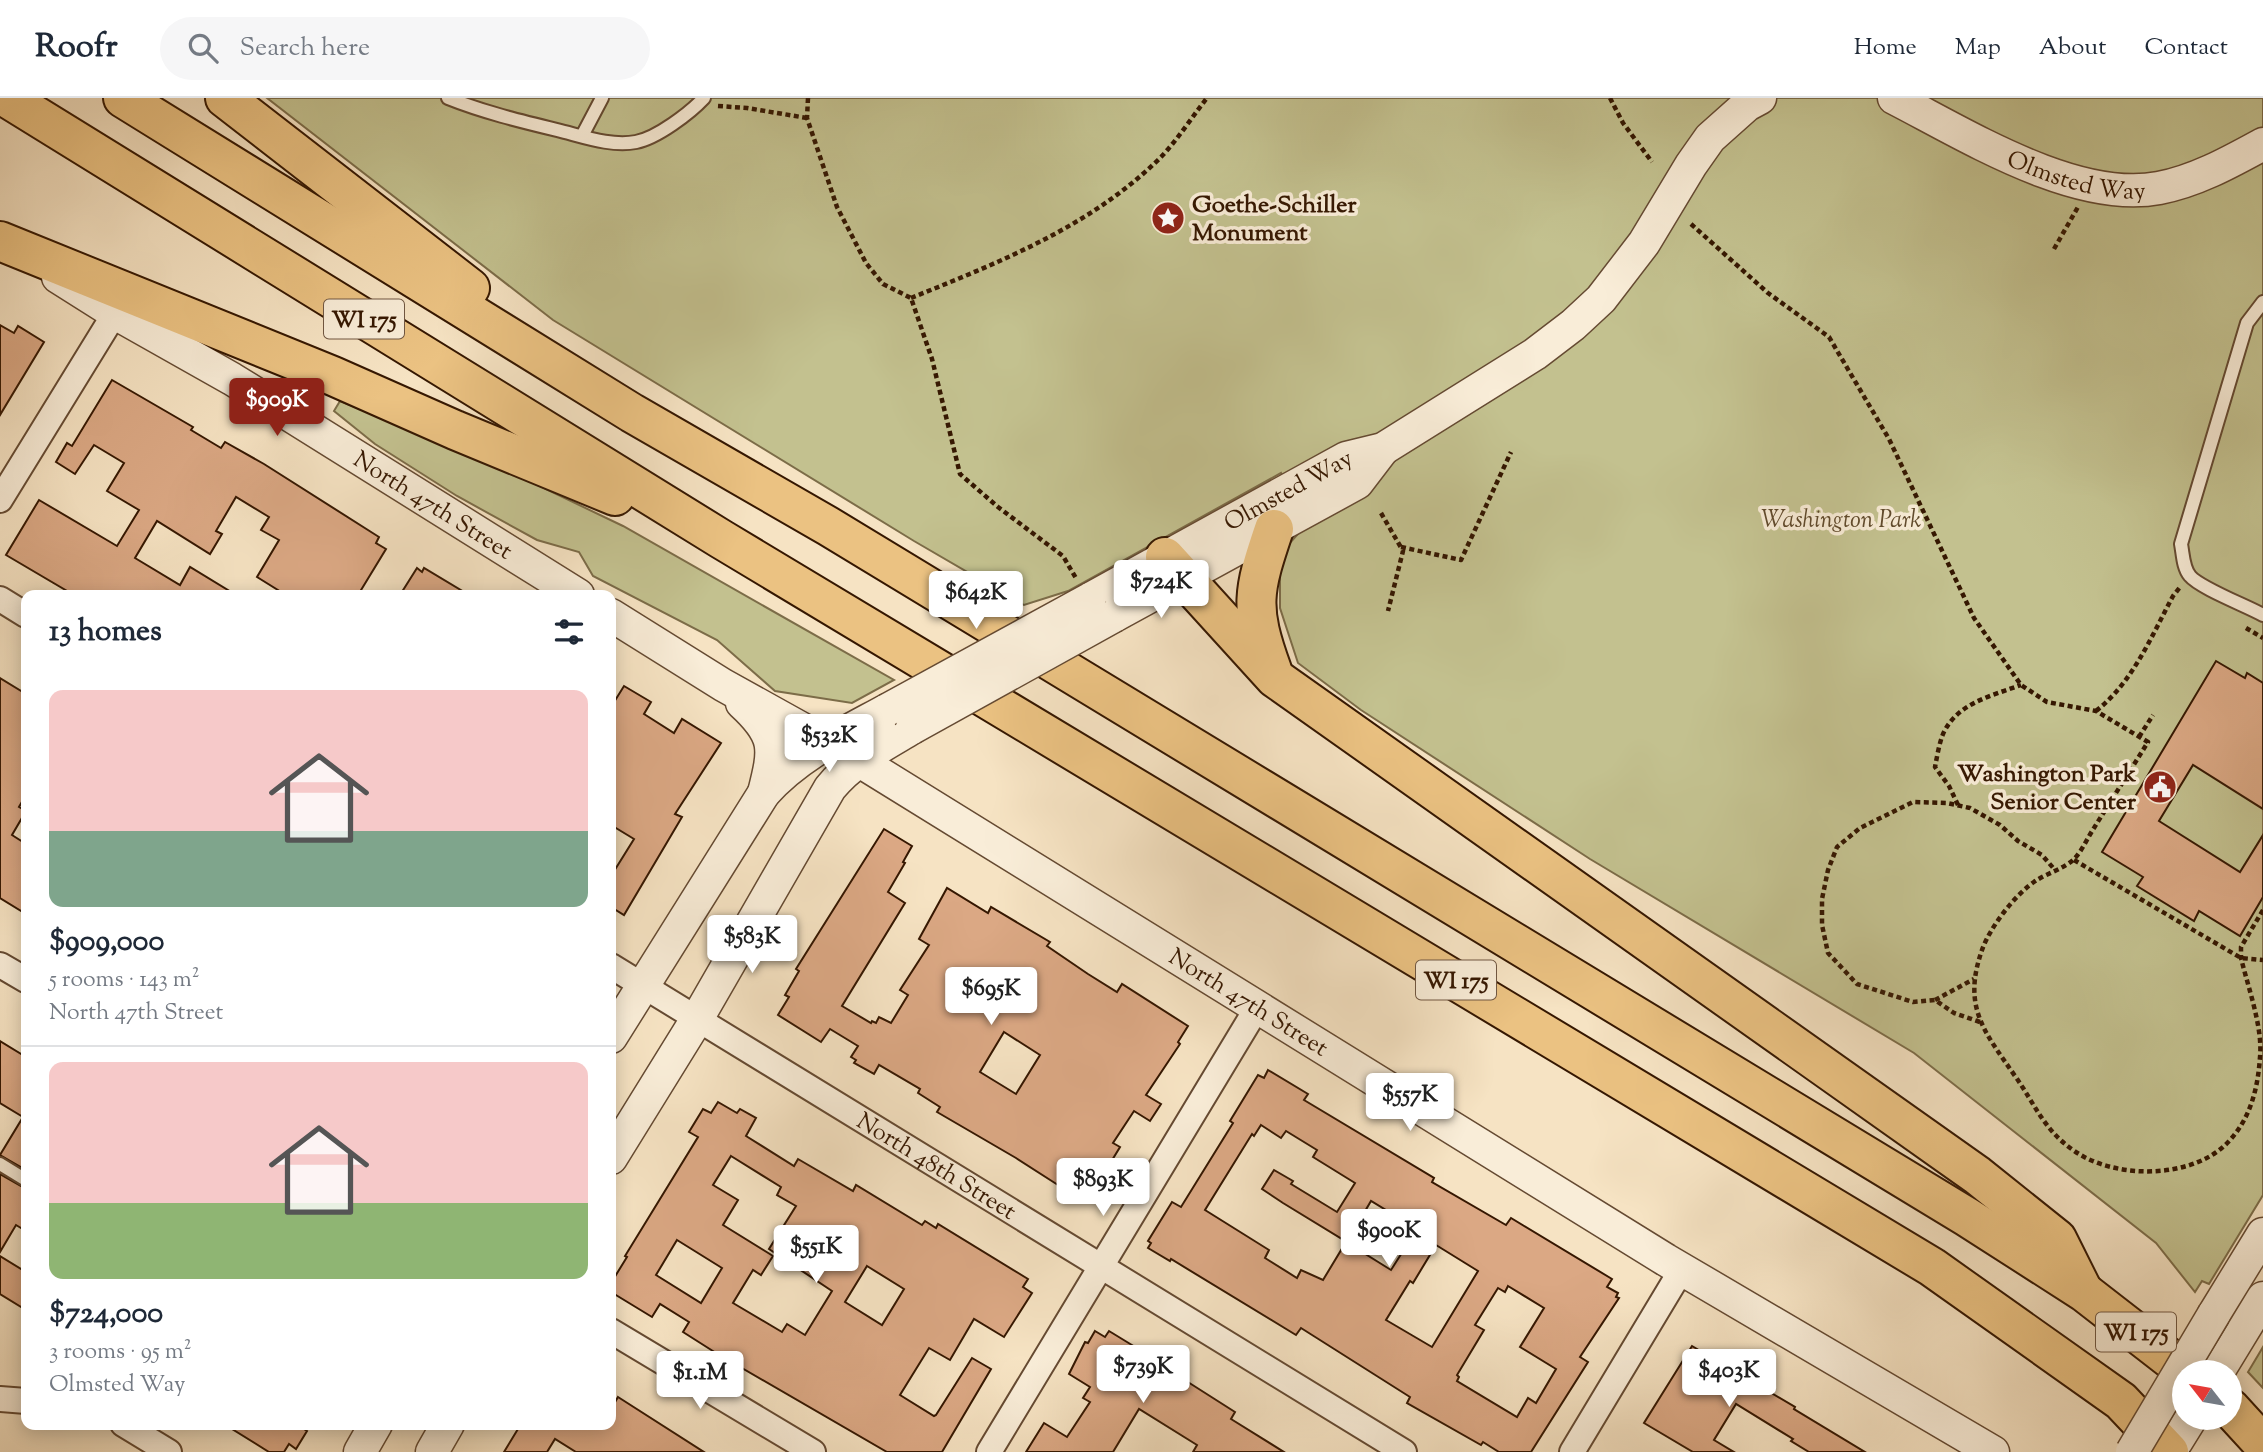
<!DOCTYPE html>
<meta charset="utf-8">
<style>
body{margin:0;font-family:"Sorts Mill Goudy",serif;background:#f6f6f7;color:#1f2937;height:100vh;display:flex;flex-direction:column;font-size:26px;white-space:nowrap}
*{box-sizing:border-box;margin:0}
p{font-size:23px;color:#747a83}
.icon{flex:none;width:38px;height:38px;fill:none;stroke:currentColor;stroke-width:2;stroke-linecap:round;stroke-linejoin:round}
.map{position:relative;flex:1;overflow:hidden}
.sheet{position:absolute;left:21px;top:492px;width:595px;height:840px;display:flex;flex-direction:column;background:#fff;border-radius:14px;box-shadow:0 4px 18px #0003}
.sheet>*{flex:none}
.needle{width:46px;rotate:301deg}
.fabs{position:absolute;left:2172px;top:1262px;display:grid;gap:14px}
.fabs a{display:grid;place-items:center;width:70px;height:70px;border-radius:50%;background:#fff;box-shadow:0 4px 18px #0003;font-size:35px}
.price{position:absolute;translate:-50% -60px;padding:0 16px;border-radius:7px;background:#fff;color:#222;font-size:23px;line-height:46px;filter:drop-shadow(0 2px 4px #0008)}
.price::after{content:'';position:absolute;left:50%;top:42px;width:21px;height:16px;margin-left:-10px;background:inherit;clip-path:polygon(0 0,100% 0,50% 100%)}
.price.active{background:#8f2418;color:#fff}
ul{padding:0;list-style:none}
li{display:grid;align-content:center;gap:14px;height:371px;padding:0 28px}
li+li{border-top:2px solid #e0e1e3}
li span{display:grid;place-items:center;height:217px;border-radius:14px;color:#555}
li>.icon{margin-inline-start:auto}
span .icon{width:126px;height:126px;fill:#fffc;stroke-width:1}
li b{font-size:30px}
h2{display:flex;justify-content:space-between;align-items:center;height:84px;padding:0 28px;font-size:30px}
header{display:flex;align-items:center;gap:42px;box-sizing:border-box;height:98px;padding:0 35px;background:#fff;border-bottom:2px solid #e0e1e3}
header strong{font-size:33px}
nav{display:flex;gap:38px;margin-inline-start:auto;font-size:24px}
.search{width:490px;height:63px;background:#f6f6f7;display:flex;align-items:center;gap:18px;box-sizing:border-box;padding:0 24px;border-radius:38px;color:#747a83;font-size:26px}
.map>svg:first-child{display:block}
</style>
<header>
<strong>Roofr</strong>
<div class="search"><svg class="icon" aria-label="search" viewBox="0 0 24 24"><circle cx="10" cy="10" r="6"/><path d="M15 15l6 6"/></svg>Search here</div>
<nav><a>Home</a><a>Map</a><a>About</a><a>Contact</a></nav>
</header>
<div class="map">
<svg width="2263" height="1354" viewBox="0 0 2263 1354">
<rect width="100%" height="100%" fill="#f6e3c3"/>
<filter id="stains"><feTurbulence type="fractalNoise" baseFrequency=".00286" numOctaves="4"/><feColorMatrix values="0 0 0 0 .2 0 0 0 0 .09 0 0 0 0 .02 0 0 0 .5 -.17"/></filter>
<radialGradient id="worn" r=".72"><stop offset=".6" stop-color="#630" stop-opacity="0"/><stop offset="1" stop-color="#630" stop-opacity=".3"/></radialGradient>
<g fill="#c3c18f" stroke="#7c6c48" stroke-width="2">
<polygon points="267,0 2263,0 2263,1097 2209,1186 2202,1183 2195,1194 2156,1145 1914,955 1590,761 1361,612 1298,565 1280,510 1280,456 1305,428 1281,375 1068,493 1024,507 914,443 553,222"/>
<polygon points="340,303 483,361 623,428 894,582 852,605 775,593 717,542 593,478 579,454 537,442 457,398 375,346 334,313"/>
<polygon points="2263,1249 2263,1290 2248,1274"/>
</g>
<g fill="#dba884" stroke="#351701" stroke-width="2" fill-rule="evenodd">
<polygon points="0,227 14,235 18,228 44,244 0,317"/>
<polygon points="112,282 193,329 191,332 221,350 225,344 264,366 379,439 376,445 386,451 358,497 286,497 257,479 279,442 261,432 269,419 236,399 216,433 222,436 210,456 157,423 135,460 180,487 190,469 236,497 74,497 6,457 39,402 117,448 139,412 107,393 124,365 94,347 75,376 56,364 67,345 72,348"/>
<polygon points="417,470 422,474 424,470 469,497 400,497"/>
<polygon points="2216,563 2245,580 2247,575 2263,585 2263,711 2193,667 2159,723 2240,774 2263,737 2263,799 2240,838 2199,813 2194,823 2137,788 2143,779 2102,754"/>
<polygon points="0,580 26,596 26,697 19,709 26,713 12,737 26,746 26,816 0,800"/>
<polygon points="624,588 651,604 644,616 674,635 682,621 721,645 675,716 682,719 624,817 611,809 611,778 634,741 611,727 611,609"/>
<path d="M 884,731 L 912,748 L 903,764 L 905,765 L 888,794 L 905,805 L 842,908 L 871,925 L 872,923 L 876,925 L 879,919 L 891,925 L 908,897 L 900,892 L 929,847 L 919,841 L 947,790 L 988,815 L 991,809 L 1050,844 L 1047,848 L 1088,876 L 1117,894 L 1122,886 L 1188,928 L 1178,944 L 1180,946 L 1146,997 L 1161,1006 L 1150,1023 L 1134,1013 L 1113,1045 L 1120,1049 L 1100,1082 L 1105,1086 L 1096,1102 L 1076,1090 L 1072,1096 L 1016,1060 L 937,1014 L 940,1009 L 918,995 L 920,991 L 879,967 L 874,976 L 854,965 L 856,962 L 851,959 L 858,948 L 830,931 L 821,944 L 778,917 L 789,899 L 785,897 L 799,873 L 796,871 ZM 1004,934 L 1040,957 L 1016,996 L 980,974 Z"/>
<polygon points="0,943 26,959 26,1072 0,1057 23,1019 0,1005"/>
<path d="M 1268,972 L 1308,996 L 1304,1002 L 1434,1080 L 1432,1084 L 1506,1127 L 1511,1120 L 1612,1181 L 1607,1189 L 1618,1195 L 1616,1199 L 1619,1200 L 1580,1259 L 1588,1264 L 1531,1354 L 1499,1354 L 1483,1344 L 1481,1347 L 1407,1305 L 1410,1299 L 1301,1230 L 1296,1237 L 1171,1161 L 1170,1163 L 1148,1150 L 1151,1145 L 1148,1143 L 1172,1104 L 1181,1109 L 1233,1025 L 1230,1023 L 1258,977 L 1264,980 ZM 1261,1027 L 1281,1040 L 1286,1033 L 1317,1052 L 1313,1059 L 1355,1085 L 1337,1114 L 1291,1086 L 1293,1083 L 1274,1072 L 1262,1091 L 1283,1105 L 1347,1144 L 1371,1103 L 1417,1131 L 1391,1172 L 1346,1144 L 1323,1182 L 1301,1172 L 1297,1180 L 1265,1160 L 1269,1152 L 1205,1112 L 1252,1036 L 1254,1038 ZM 1436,1147 L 1478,1173 L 1432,1249 L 1386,1222 L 1410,1183 L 1413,1185 ZM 1508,1188 L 1544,1210 L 1520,1249 L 1556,1271 L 1536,1305 L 1528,1300 L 1517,1319 L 1457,1283 L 1459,1279 L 1457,1277 L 1484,1232 L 1475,1227 L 1498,1190 L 1505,1194 Z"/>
<path d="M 718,1004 L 737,1015 L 740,1011 L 756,1020 L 746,1038 L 794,1068 L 798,1061 L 853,1093 L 856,1087 L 922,1127 L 925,1123 L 936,1130 L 938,1126 L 1028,1181 L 1023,1189 L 1032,1195 L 1004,1239 L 974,1221 L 950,1262 L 929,1250 L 900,1297 L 934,1318 L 936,1317 L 972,1260 L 991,1271 L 942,1354 L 887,1354 L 716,1255 L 683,1234 L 689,1224 L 660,1206 L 652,1219 L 611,1194 L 611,1185 L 627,1159 L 625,1158 L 698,1039 L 689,1034 L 703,1011 L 711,1015 ZM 731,1058 L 781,1089 L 777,1097 L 796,1108 L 769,1151 L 832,1193 L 805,1237 L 787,1226 L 782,1234 L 733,1205 L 753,1172 L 761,1177 L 773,1158 L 723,1127 L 738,1102 L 713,1087 ZM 677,1142 L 722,1170 L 701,1205 L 656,1177 ZM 867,1168 L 904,1191 L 882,1227 L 845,1204 Z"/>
<polygon points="0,1076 26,1091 26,1133 16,1127 0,1154"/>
<polygon points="0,1158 26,1174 26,1212 0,1196"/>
<polygon points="1095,1233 1105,1239 1109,1233 1181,1277 1180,1279 1235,1314 1231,1321 1284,1354 1193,1354 1197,1347 1139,1311 1113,1354 1026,1354 1044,1325 1067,1339 1090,1304 1083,1300 1090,1289 1069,1276 1085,1244 1088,1245"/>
<polygon points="1692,1248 1795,1309 1794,1311 1865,1354 1809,1354 1791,1343 1793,1341 1736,1306 1714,1342 1734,1354 1693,1354 1644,1325"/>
<polygon points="618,1299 704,1354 576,1354 555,1341 547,1354 504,1354 521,1326 611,1326 611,1311"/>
<polygon points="224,1326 296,1326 307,1333 296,1351 289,1346 284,1354 269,1354"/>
</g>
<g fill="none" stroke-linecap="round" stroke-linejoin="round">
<defs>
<g id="service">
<path d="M 448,0 C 483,14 520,23 557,32 C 582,38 611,49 636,44 C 657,40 690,15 704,0"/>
<polyline points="582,38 602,0"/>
<path d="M 2263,204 L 2247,225 L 2181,446 C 2183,456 2183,470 2190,478 C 2200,490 2247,508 2263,517"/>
<polyline points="0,1066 26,1082"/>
</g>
<g id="minor">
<polyline points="0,402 115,215"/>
<polyline points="0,501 26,517"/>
<polyline points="0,867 26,882"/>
<path id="s1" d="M 611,868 L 1404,1354"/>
<polyline points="611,1233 813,1354"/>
<polyline points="0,1301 26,1303"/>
<polyline points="123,1326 169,1354"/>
<polyline points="989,1354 1257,910"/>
<polyline points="1572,1354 1682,1171"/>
</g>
<g id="tertiary">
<path id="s2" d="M 1894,0 C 1966,37 2076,106 2159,90 C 2196,83 2230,64 2263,46"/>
<path id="s3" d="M 58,179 L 115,215 L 232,281 L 578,497"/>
<path id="s4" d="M 1090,501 L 1346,360 L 1383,351 L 1535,256 L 1573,227 L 1601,201 L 1644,145 L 1691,67 L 1710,40 L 1747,7 L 1760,0"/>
<path id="s5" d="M 611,517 L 723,587 L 858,662 L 1666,1162 L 1993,1354"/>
<polyline points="1114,518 1357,385 1383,351"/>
<path d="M 742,605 C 778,638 775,651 764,695"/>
<path d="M 611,939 L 764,695 C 798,657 843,636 887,612"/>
<path d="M 611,1060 L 697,921 L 830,690 C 852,663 882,648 912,630"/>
<polyline points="2214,1216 2263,1136"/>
<polyline points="2218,1274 2263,1200"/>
<polyline points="360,1354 376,1326"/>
<polyline points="432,1354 448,1326"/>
<polyline points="2170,1354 2191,1320"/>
</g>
<g id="motorway">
<polyline points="7,0 721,441 1932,1169 2121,1303 2169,1354"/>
<polyline points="123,0 632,315 828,428 1967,1119 2084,1194 2187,1274"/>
<polyline points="225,0 470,190"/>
<polyline points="0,143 333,278 455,332 615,398"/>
<polyline points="1165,459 1275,580 1977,1077 2057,1141 2083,1193"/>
<path d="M 1272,572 C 1249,509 1253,493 1274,431"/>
<polyline points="2230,1310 2263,1346"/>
</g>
</defs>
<use href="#service" stroke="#654a32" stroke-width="16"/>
<use href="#minor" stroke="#654a32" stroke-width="28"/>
<use href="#tertiary" stroke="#654a32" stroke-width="35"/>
<use href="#motorway" stroke="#351701" stroke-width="42"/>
<g stroke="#351701" stroke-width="4.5" stroke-dasharray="5 3.5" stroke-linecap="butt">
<polyline points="808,0 807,20 837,109 866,165 883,186 911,200 932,261 960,376 998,409 1063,458 1077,482"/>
<polyline points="1610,0 1623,25 1652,64"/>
<polyline points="718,8 747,10 807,20"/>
<path d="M 1691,126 L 1768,195 L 1829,239 L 1889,341 L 1974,520 L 2021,587 L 2047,604 L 2096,613 L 2148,644 C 2130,673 2112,701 2094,730 C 2088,739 2082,753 2074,761 C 2065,770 2048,775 2037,782 C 2016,795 1990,829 1982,852 C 1962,909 1984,933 2015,978 C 2035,1006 2043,1031 2073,1052 C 2114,1082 2195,1082 2230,1042 C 2251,1019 2258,989 2260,959 C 2263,930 2248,889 2241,860 L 2241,849 L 2263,812"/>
<polyline points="2054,151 2078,109"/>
<path d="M 911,200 C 1000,164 1092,128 1161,59 C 1178,41 1192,19 1207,0"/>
<polyline points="1381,415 1403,453 1388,513"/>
<polyline points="1401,449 1461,462 1511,354"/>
<polyline points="2246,530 2263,540"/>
<path d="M 2096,613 C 2133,584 2151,539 2173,498 L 2181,488"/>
<polyline points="2139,639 2153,617"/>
<path d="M 1958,707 L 1949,688 L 1935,669 C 1937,659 1939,646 1943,636 C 1957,605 1991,598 2021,587"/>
<polyline points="2074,762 2241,860 2263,862"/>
<polyline points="1935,902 1974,881"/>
<polyline points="1980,924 1954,915 1935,902 1913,904 1857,886 1828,855 1822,827 1822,801 1828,772 1837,749 1860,730 1913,704 1947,705 1970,710 2000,727 2018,743 2042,757 2055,772"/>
</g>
<use href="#service" stroke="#f9edd8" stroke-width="12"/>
<use href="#minor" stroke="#f9edd8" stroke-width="24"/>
<use href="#tertiary" stroke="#f9edd8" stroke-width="32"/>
<use href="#motorway" stroke="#ebc282" stroke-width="38"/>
<defs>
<g id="tertiary-bridge">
<polyline points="887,612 1090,501"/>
<polyline points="912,630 1114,518"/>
<polyline points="2132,1354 2214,1216"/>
</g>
</defs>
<use href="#tertiary-bridge" stroke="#654a32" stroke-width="35" stroke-linecap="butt"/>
<use href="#tertiary-bridge" stroke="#f9edd8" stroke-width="32"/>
</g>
<defs>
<symbol id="sight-disc" viewBox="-11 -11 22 22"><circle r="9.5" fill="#8f2418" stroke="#f9edd8"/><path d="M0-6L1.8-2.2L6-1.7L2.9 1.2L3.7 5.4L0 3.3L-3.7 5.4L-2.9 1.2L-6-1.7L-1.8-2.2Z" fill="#fff"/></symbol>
<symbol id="civic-disc" viewBox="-11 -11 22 22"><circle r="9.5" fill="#8f2418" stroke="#f9edd8"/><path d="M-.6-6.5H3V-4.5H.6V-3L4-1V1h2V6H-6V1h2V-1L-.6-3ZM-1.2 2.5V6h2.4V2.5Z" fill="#fff"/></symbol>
</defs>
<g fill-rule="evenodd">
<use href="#sight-disc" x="1149" y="101" width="38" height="38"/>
<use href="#civic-disc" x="2141" y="670" width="38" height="38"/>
</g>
<g text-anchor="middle" stroke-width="7" stroke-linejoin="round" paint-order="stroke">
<g fill="#f9edd8" stroke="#705742" stroke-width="2">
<rect x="324" y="201.5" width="80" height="39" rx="5"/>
<rect x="1416" y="862.5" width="80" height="39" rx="5"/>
<rect x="2096" y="1214.5" width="80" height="39" rx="5"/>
</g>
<g font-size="23" font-weight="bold" fill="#351701">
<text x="364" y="229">WI 175</text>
<text x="1456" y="890">WI 175</text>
<text x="2136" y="1242">WI 175</text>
</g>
<g font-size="24" fill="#351701" stroke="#f9edd8">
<text dy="8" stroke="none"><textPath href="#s2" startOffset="200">Olmsted Way</textPath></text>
<text dy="8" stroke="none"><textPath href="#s4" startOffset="226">Olmsted Way</textPath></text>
<text dy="8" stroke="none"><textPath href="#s3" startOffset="439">North 47th Street</textPath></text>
<text dy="8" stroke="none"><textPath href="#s5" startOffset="746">North 47th Street</textPath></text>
<text dy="8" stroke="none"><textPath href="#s1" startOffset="382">North 48th Street</textPath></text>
</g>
<g font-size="24" font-weight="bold" fill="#351701" stroke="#f9edd8" text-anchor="start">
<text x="1192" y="114">Goethe-Schiller<tspan x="1192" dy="28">Monument</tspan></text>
<text x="2136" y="683" text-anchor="end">Washington Park<tspan x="2136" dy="28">Senior Center</tspan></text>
</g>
<g font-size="24" font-style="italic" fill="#604a2c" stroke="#f9edd8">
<text x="1841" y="429">Washington Park</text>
</g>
</g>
<rect width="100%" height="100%" filter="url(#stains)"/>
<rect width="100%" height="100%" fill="url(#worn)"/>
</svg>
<div class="fabs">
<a><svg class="needle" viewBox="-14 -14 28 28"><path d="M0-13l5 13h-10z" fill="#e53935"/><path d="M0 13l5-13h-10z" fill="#747a83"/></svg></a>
</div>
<b class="price active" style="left:277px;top:340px">$909K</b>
<b class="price" style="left:1161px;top:522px">$724K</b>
<b class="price" style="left:976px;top:533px">$642K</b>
<b class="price" style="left:829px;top:676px">$532K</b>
<b class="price" style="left:752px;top:877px">$583K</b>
<b class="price" style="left:991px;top:929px">$695K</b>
<b class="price" style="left:1410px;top:1035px">$557K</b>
<b class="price" style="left:1103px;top:1120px">$893K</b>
<b class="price" style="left:1389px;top:1171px">$900K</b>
<b class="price" style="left:816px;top:1187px">$551K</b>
<b class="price" style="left:1143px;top:1307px">$739K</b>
<b class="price" style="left:1729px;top:1311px">$403K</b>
<b class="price" style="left:700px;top:1313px">$1.1M</b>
<section class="sheet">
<h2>13 homes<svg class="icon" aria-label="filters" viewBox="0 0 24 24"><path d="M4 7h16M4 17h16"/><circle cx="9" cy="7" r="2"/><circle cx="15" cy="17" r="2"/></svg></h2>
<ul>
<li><span style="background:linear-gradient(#f6c9c9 65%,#7fa58c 0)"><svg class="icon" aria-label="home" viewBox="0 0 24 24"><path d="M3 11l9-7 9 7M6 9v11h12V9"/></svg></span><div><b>$909,000</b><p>5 rooms · 143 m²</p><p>North 47th Street</p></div></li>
<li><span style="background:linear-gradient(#f6c9c9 65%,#8fb573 0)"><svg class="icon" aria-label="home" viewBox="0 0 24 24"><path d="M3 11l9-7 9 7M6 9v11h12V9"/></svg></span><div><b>$724,000</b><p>3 rooms · 95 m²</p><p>Olmsted Way</p></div></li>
</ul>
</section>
</div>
